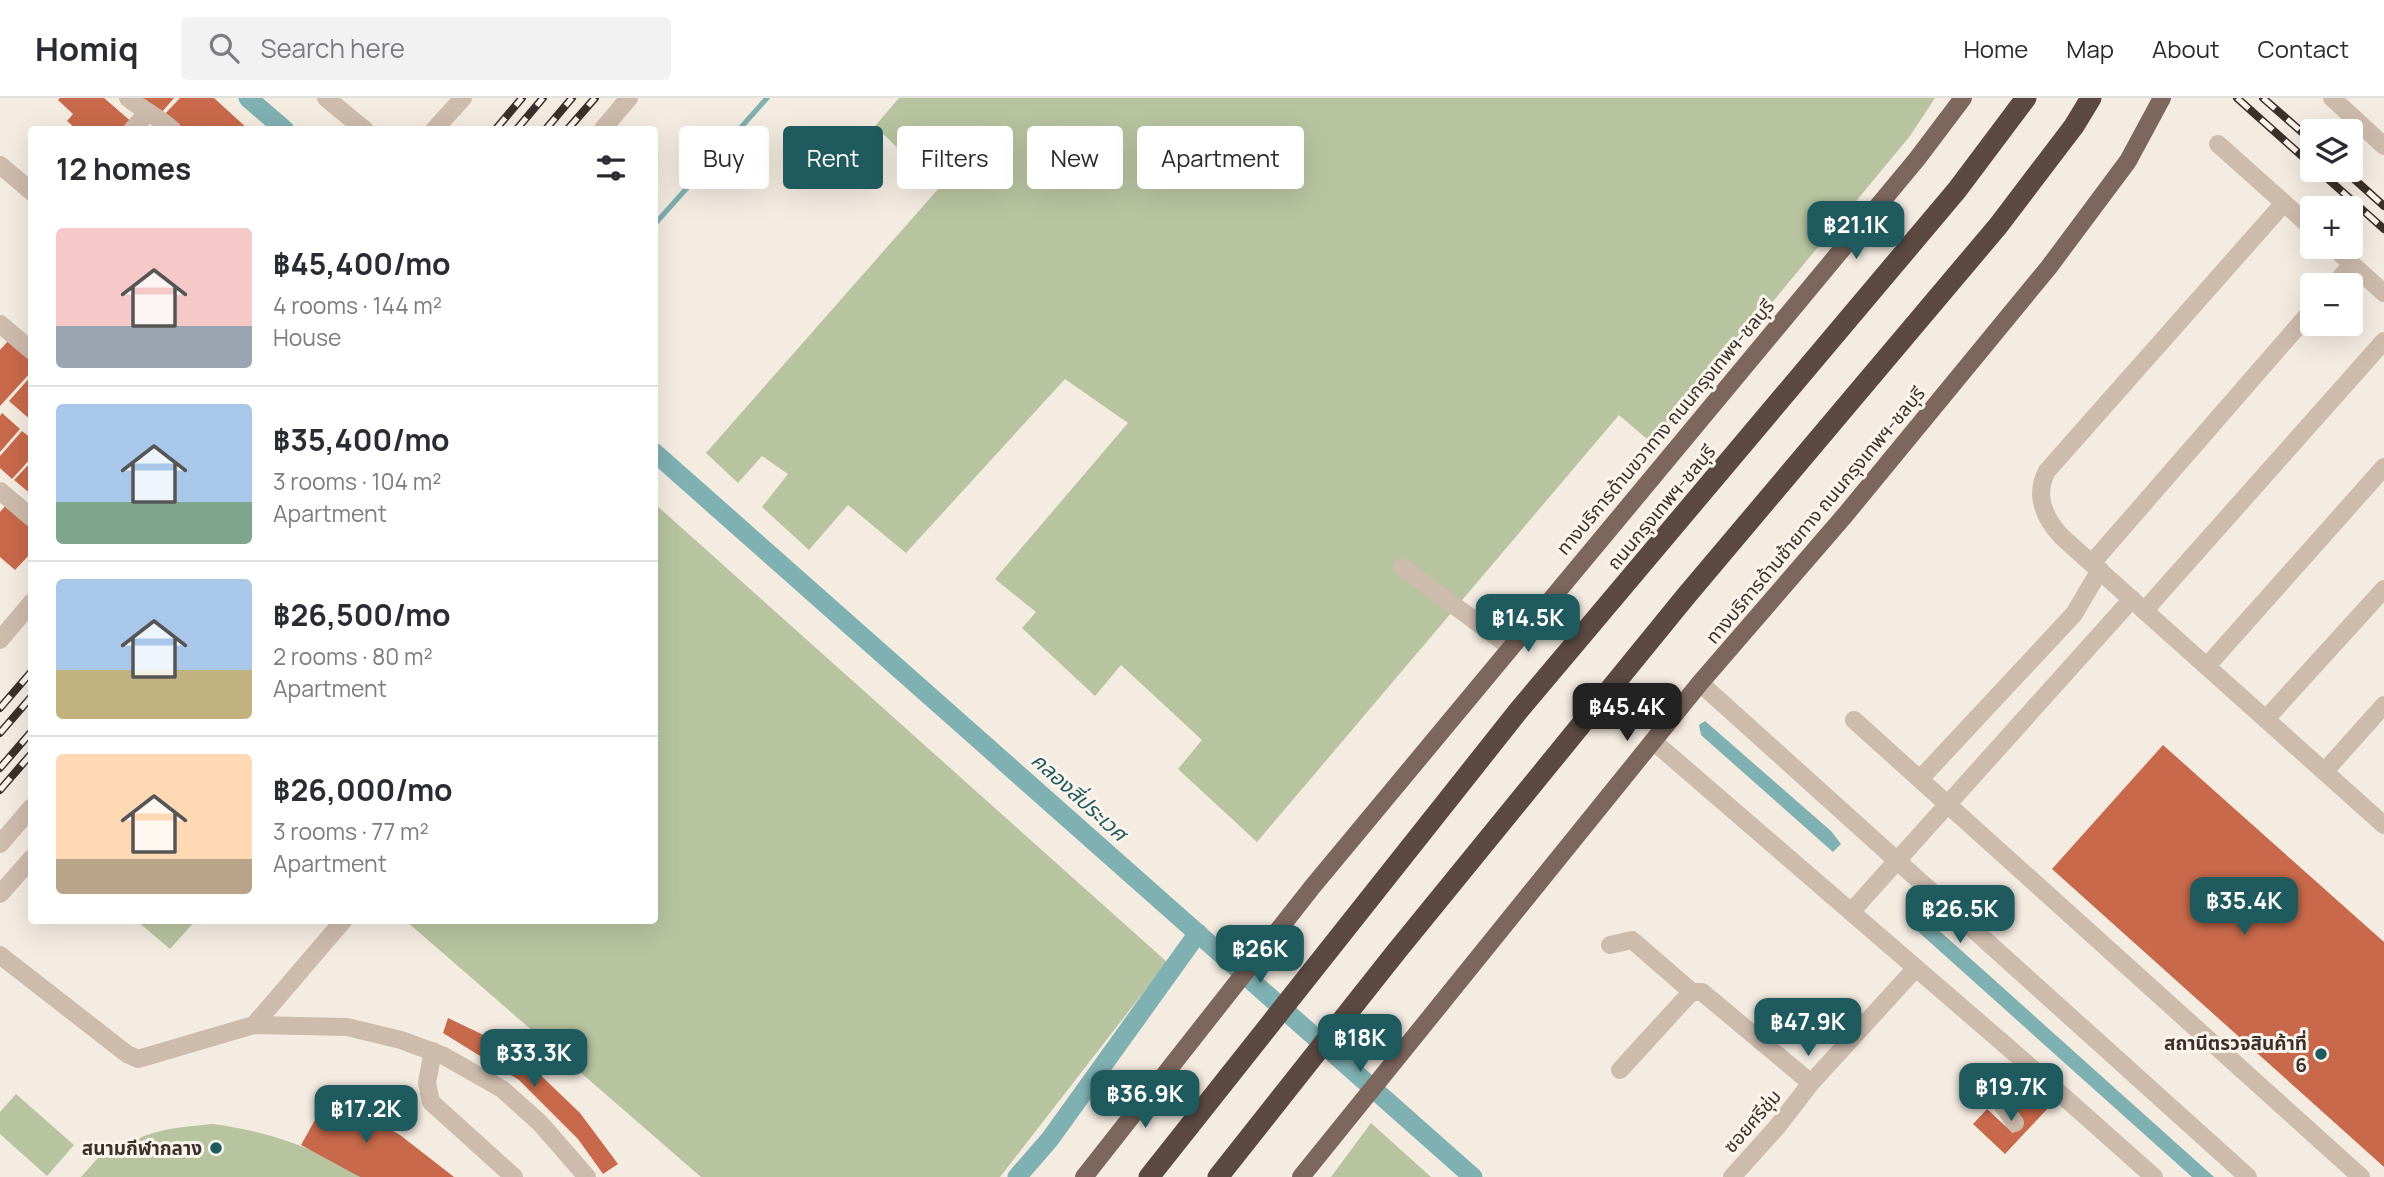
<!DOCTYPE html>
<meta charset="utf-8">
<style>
body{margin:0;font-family:Manrope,"Noto Sans Thai",sans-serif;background:#f2f2f3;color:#2b2b33;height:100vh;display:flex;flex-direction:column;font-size:26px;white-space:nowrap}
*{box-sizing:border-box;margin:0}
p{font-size:23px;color:#7c7c81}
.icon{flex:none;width:38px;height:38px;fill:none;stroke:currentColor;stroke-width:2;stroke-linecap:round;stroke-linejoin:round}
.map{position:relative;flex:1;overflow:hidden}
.sheet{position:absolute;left:28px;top:28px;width:630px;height:798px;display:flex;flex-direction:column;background:#fff;border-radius:7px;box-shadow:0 7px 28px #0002}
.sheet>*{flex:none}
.banner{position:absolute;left:679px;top:28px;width:665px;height:63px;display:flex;gap:14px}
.fabs{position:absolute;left:2300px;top:21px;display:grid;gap:14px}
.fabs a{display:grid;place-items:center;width:63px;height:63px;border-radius:7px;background:#fff;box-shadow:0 7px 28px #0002;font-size:35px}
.price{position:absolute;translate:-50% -60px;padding:0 16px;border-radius:14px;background:#1f5a5e;color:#fff;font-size:23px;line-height:46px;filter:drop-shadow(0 2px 4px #0008)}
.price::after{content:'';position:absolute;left:50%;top:42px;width:21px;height:16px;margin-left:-10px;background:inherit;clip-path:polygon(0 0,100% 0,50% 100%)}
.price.on{background:#222;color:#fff}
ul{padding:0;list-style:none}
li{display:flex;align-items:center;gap:21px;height:175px;padding:0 28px}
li+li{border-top:2px solid #e1e1e2}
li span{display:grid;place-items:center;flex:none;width:196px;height:140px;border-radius:7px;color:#555}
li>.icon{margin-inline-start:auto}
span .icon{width:84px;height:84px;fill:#fffc;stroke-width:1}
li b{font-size:30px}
h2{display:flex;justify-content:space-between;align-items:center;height:84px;padding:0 28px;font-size:30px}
.tag{padding:0 24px;border-radius:7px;background:#fff;box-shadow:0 7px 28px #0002;font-size:24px;line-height:63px}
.tag.on{background:#1f5a5e;color:#fff}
header{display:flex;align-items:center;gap:42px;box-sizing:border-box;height:98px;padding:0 35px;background:#fff;border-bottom:2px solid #e1e1e2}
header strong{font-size:33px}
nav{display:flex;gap:38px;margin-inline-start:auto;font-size:24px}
.search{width:490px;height:63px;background:#f2f2f3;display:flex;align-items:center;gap:18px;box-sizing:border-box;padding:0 24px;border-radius:7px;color:#7c7c81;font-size:26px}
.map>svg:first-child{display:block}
</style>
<header>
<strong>Homiq</strong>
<div class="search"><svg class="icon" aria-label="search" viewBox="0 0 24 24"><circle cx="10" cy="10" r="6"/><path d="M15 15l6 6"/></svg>Search here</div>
<nav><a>Home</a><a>Map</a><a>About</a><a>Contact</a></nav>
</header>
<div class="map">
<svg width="2384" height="1079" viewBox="0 0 2384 1079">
<rect width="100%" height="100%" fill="#f4ebe1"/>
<g fill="#b8c4a0">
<polygon points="899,0 1935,0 1910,38 1654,347 1619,317 1257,744 1178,671 1202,642 1121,567 1095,598 1022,530 1036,514 995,481 1128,325 1065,281 906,455 848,407 809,452 762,409 788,376 762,358 738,385 706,355 939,90 875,28"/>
<polygon points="655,406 1167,864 1000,1079 701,1079 406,823 654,822"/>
<polygon points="137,823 195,823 170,851"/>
<polygon points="16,996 74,1047 47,1078 0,1036 0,1014"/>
<polygon points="1371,1025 1431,1079 1331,1079"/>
<path d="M 213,1026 C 265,1033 316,1049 360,1079 L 81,1079 L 113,1043 L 123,1052 C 144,1030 185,1029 213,1026 Z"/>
</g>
<g fill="#7fb0b2">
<polygon points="1705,623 1831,733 1841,746 1833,754 1701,637 1699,627"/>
<polygon points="1916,815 1924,819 2214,1079 2192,1079 1913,829 1910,820"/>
</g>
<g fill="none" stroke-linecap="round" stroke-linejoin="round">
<polyline stroke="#7fb0b2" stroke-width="5" points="654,127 767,0"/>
<g stroke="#7fb0b2" stroke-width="19">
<polyline points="248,0 285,32"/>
<polyline points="654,354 1473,1079"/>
<polyline points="1017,1079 1050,1041 1198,835"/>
</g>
</g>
<g fill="#c8694b">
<polygon points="60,0 104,0 134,26 129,32 77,32 67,23 73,16 58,2"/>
<polygon points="135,0 174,0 161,15 145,1 141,5"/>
<polygon points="180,0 214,0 249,32 182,32 165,16"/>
<polygon points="8,243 32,263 32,273 0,308 0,252"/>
<polygon points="32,277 32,323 9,303"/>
<polygon points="2,315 20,331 0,354 0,318"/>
<polygon points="22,333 32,341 32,359 12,381 0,370 0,358"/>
<polygon points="32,363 32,397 14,382"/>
<polygon points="6,407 32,430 32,454 15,472 0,459 0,414"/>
<polygon points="2163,647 2384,844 2384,1069 2052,771"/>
<polygon points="448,920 494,942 531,968 580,1015 618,1066 603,1076 578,1041 519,982 443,935"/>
<polygon points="2033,994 2049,1009 2005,1056 1973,1026 1987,1011 2013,1035 2022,1024 2013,1015"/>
<polygon points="329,997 400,1037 454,1079 360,1079 301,1047"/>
</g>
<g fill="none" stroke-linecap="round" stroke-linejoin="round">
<g stroke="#cdbbac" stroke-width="18">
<path d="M 128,0 C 142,12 159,19 173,32"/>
<polyline points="326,0 365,32"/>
<polyline points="2332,0 2384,48"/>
<polyline points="132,32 148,14"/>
<polyline points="434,32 463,0"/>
<polyline points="602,32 629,0"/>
<polyline points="2218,46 2312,130"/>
<polyline points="0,67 32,94"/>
<path d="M 2284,105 L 2047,373 C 2034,397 2044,420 2062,439 L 2384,727"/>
<polyline points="2333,149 2384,195"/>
<polyline points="2334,187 2352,166"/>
<polyline points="0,226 32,253"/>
<polyline points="0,393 32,420"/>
<polyline points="2092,465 2312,212"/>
<polyline points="1402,469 1509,548"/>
<polyline points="2145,512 2384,243"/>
<polyline points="0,542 32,504"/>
<polyline points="2207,568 2384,369"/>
<polyline points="1700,585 2248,1079"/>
<polyline points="2266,621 2384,491"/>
<polyline points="1854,622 2361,1079"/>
<polyline points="1653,643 2018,958 2154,1079"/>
<polyline points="2325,673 2384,607"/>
<polyline points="1920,681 2074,516 2100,472"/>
<polyline points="0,746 32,709"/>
<polyline points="0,796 32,760"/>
<polyline points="1851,814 2132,501"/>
<polyline points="1610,847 1632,842 1692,894"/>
<polyline points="0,857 127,956 138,961 254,927 347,929 401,942 444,958 502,991 540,1025 587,1079"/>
<polyline points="254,927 343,823"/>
<polyline points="433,953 427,985 431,1004 514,1079"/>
<polyline points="1620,972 1684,902 1692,894 1702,894 1811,985"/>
<polyline points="2015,1025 2001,1005 2033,971"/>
<polyline points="1732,1079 1777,1029 1811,985 1916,870"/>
</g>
<g stroke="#7d675c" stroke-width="18">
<polyline points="1084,1079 1313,788 1917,61 1963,0"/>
<polyline points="1301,1079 1700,585 1846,416 2049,169 2128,63 2162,0"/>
</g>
<g stroke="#5c4a42" stroke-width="21">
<polyline points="1149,1079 1519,612 1957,92 2026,0"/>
<polyline points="1218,1079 1396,854 1686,498 1998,128 2074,28 2091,0"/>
</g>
<defs>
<g id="rail">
<polyline points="2237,0 2312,67"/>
<polyline points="2263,0 2312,43"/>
<polyline points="495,32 522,0"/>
<polyline points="516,32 543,0"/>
<polyline points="545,32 572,0"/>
<polyline points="567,32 595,0"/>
<polyline points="2318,72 2384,131"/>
<polyline points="2344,72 2384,108"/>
<polyline points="0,610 32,573"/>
<polyline points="0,635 32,598"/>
<polyline points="0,670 32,633"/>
<polyline points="0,692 32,655"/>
</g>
</defs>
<use href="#rail" stroke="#3b302b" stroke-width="8"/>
<use href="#rail" stroke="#fbf5ee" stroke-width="5" stroke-dasharray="16" stroke-linecap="butt"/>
</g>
<g fill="#1f5a5e" stroke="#fbf5ee" stroke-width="2.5">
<circle cx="2321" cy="956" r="7"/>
<circle cx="216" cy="1050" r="7"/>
</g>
<g text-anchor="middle" stroke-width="6" stroke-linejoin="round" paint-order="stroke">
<g font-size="19" fill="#3b302b" stroke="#fbf5ee">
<text transform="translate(1665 329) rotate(-50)" y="7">ทางบริการด้านขวาทาง ถนนกรุงเทพฯ-ชลบุรี</text>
<text transform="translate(1661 409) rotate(-50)" y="7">ถนนกรุงเทพฯ-ชลบุรี</text>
<text transform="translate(1815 417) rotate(-50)" y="7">ทางบริการด้านซ้ายทาง ถนนกรุงเทพฯ-ชลบุรี</text>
<text transform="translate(1752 1023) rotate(-49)" y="7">ซอยศรีชุ่ม</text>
</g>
<g font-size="19" font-weight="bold" fill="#3b302b" stroke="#fbf5ee" text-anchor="end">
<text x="2307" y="952">สถานีตรวจสินค้าที่<tspan x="2307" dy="22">6</tspan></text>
<text x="202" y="1057">สนามกีฬากลาง</text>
</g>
<g font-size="21" font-style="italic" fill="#1f5a5e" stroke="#fbf5ee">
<text transform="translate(1079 699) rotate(42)" y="7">คลองสี่ประเวศ</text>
</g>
</g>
</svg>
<div class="fabs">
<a><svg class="icon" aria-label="layers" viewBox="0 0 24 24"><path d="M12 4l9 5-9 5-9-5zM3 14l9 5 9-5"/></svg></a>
<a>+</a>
<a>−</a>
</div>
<b class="price" style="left:1856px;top:163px">฿21.1K</b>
<b class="price" style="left:1528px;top:556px">฿14.5K</b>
<b class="price on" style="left:1627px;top:645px">฿45.4K</b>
<b class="price" style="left:2244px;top:839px">฿35.4K</b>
<b class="price" style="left:1960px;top:847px">฿26.5K</b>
<b class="price" style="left:1260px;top:887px">฿26K</b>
<b class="price" style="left:1808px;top:960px">฿47.9K</b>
<b class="price" style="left:1360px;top:976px">฿18K</b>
<b class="price" style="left:534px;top:991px">฿33.3K</b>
<b class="price" style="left:2011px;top:1025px">฿19.7K</b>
<b class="price" style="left:1145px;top:1032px">฿36.9K</b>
<b class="price" style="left:366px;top:1047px">฿17.2K</b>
<div class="banner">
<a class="tag">Buy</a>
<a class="tag on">Rent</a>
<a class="tag">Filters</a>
<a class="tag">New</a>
<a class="tag">Apartment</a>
</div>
<section class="sheet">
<h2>12 homes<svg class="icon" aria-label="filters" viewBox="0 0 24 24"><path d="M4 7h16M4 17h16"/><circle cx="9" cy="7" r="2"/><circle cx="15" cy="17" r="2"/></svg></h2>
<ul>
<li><span style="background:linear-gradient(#f6c9c9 70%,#9aa5b1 0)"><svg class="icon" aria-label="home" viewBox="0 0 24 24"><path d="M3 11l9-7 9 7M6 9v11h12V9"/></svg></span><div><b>฿45,400/mo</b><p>4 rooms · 144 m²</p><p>House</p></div></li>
<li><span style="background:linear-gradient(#a9c7e8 70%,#7fa58c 0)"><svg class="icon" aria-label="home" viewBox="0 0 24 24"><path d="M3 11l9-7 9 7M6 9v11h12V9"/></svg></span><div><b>฿35,400/mo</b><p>3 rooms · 104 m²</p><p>Apartment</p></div></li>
<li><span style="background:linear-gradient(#a9c7e8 65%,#c2b280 0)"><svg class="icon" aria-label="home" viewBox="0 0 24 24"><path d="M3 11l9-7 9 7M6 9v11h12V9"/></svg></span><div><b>฿26,500/mo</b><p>2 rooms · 80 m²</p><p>Apartment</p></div></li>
<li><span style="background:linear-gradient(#ffd9b3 75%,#b9a48a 0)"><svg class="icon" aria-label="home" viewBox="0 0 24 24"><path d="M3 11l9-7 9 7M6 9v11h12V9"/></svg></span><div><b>฿26,000/mo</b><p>3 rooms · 77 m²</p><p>Apartment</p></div></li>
</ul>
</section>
</div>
